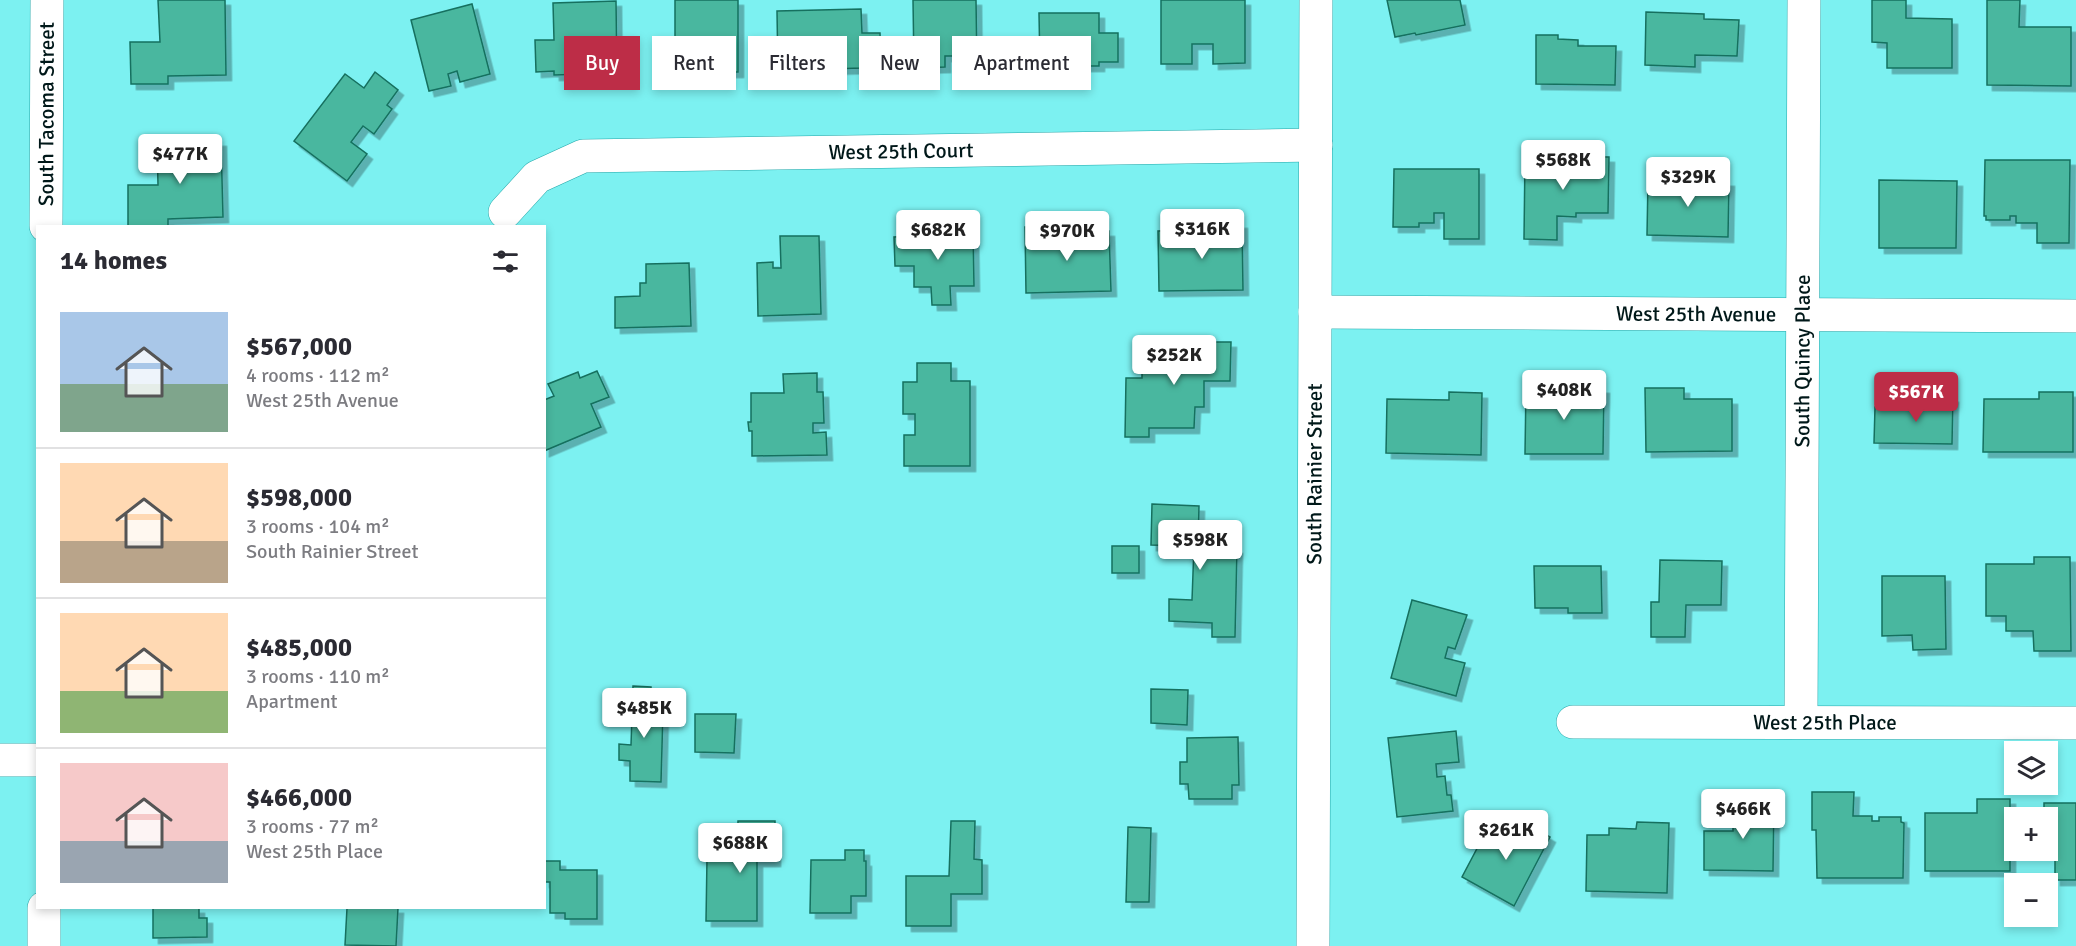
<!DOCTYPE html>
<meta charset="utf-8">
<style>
body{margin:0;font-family:Signika,sans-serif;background:#f7f7f7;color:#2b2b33;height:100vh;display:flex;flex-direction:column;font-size:22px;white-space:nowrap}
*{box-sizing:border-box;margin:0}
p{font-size:20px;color:#7c7c81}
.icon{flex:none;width:33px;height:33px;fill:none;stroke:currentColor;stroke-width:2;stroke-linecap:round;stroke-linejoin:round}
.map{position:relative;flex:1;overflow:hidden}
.details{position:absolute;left:36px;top:225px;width:510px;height:684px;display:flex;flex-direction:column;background:#fff;border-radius:0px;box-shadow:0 3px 9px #0003}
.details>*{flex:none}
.top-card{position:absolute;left:564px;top:36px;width:570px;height:54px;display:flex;gap:12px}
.tools{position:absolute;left:2004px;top:741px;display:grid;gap:12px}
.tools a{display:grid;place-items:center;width:54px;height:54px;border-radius:0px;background:#fff;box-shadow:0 3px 9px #0003;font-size:30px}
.price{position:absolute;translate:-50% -51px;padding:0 14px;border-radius:6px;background:#fff;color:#222;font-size:20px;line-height:39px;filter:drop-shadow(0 2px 3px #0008)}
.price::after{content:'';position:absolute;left:50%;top:36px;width:18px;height:14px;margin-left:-9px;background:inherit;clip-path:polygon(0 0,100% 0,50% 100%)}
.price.current{background:#bd2d47;color:#fff}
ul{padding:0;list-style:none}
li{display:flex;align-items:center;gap:18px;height:150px;padding:0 24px}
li+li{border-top:2px solid #e1e1e2}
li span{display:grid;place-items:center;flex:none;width:168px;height:120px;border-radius:0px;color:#555}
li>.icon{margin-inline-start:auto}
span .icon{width:72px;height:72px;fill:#fffc;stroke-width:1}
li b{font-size:26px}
h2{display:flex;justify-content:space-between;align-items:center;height:72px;padding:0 24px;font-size:26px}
.pill{padding:0 21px;border-radius:0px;background:#fff;box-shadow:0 3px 9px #0003;font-size:21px;line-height:54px}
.pill.current{background:#bd2d47;color:#fff}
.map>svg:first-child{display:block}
</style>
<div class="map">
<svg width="2076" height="946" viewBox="0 0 2076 946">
<defs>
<filter id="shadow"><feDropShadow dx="5.5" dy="5.5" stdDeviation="0" flood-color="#0004"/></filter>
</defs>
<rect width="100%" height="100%" fill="#7cf1f1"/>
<g fill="#49b79f" stroke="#16705f" stroke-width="1.5" filter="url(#shadow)">
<polygon points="158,0 225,0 226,75 168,76 168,84 131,84 130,42 160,42"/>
<polygon points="675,0 738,0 738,72 707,72 706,47 694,48 694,42 675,42"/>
<polygon points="913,0 976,0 977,68 955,69 955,56 945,56 945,67 914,68"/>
<polygon points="1161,0 1245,0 1245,63 1213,64 1213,44 1192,44 1192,64 1161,64"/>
<polygon points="1387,0 1460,0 1465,25 1416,35 1415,33 1395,37"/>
<polygon points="1872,0 1906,0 1906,18 1952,19 1952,68 1887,68 1887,43 1872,42"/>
<polygon points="1987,0 2020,0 2019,27 2071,27 2071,86 1987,85"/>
<polygon points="616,1 617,76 595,76 595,63 586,63 586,74 554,75 554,71 536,72 535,40 554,40 553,3"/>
<polygon points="472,4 490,74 460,82 457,71 448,74 451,86 429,91 411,20"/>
<polygon points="861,9 862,33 880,33 881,62 862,62 862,68 831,69 831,56 810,56 810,76 778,76 777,11"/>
<polygon points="1646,12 1704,14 1704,19 1739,20 1737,56 1695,55 1695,67 1645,65"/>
<polygon points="1039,13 1099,13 1099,33 1118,33 1118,62 1099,62 1099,66 1057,66 1057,69 1040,69"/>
<polygon points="1536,35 1558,35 1558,39 1578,40 1578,46 1616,46 1615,85 1536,84"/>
<polygon points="375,72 398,90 387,105 392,109 374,134 363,126 351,142 367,154 347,181 294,141 345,74 364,88"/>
<polygon points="221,141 223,217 168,219 168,226 128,226 128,185 158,185 157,142"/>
<polygon points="1525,156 1609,157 1608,213 1576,213 1576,217 1557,216 1557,240 1524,239"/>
<polygon points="1985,160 2070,160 2069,243 2037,243 2037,223 2016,223 2016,216 2010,216 2010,220 1986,220 1986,216 1984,216"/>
<polygon points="1394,169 1479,169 1479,239 1444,239 1444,213 1434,213 1434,223 1419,223 1419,227 1393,227"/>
<polygon points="1648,180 1729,181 1728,237 1647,235"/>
<polygon points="1879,180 1957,181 1956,248 1879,248"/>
<polygon points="1242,223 1243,290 1159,291 1158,231 1189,230 1189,244 1210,243 1209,224"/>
<polygon points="1057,226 1058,246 1078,245 1078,232 1109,231 1111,291 1026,293 1025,227"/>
<polygon points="973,229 974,286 950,286 951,305 932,305 931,287 914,287 914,266 895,266 894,237 913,236 913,233 955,233 955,230"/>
<polygon points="780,236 819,236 821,314 758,316 757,263 773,262 773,268 781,268"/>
<polygon points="689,263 691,326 615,328 615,297 640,296 640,283 646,283 646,264"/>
<polygon points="1184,342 1231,342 1230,381 1204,381 1204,407 1195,407 1194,428 1149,428 1149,437 1125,437 1126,378 1142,378 1142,349 1184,350"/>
<polygon points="917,363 951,363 951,381 970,381 970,466 904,466 904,435 915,435 915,414 903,414 903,382 917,382"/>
<polygon points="597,371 609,397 591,404 601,427 544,451 544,400 554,396 548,384 578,372 580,378"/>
<polygon points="817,373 817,392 823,392 824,423 813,423 813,433 826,432 827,455 752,456 752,431 749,431 748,422 751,422 751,393 784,393 783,374"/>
<polygon points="1526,387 1604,388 1603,454 1525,454"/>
<polygon points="1645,388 1684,388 1684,399 1732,399 1732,451 1646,452"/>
<polygon points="1449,392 1482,393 1481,455 1386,453 1387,399 1449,400"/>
<polygon points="2039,392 2073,392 2073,452 1983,452 1984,399 2039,399"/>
<polygon points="1930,397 1953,397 1952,444 1874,443 1875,407 1910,408 1911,400 1930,400"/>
<polygon points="1152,504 1199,506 1198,547 1237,548 1235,637 1212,637 1212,623 1169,621 1169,599 1192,600 1194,546 1151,545"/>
<rect x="1112" y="546" width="27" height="27"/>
<polygon points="2034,557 2070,557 2071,651 2034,651 2033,631 2006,631 2006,616 1986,616 1986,564 2034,564"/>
<polygon points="1660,560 1722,561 1721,605 1686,605 1685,637 1651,637 1651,602 1659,602"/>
<polygon points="1534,566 1601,566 1602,613 1568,613 1568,608 1535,608"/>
<polygon points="1882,576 1945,576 1946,649 1913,650 1912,635 1882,636"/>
<polygon points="1412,600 1467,615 1455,649 1448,647 1445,658 1465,663 1456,696 1391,678"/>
<polygon points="633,686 651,687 651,711 663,712 661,782 630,781 630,761 619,760 619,744 631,745"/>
<polygon points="1151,689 1188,690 1187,725 1151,723"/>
<polygon points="695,714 736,714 734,753 695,752"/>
<polygon points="1456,731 1459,762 1436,764 1437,777 1445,776 1447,795 1451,795 1453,811 1397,817 1388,738"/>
<polygon points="1238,737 1239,785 1232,785 1232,799 1189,799 1188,784 1180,784 1180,762 1187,762 1187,738"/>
<polygon points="1812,792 1854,792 1853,816 1872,816 1872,821 1879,821 1879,817 1901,817 1901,822 1904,823 1903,878 1817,878 1816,830 1812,830"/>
<polygon points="1977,799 2010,799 2010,871 1925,871 1925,813 1977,813"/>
<polygon points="1733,800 1774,801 1773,871 1704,870 1704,831 1733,831"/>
<polygon points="2044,803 2076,803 2076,880 2055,880 2055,836 2048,836 2048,818 2044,818"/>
<polygon points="738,821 775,821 775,861 757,861 757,921 706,921 707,858 737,858"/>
<polygon points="951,821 975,821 974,859 982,860 982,894 951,894 951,926 906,926 906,876 949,876"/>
<polygon points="1523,821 1550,837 1514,906 1462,877 1491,822 1515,835"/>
<polygon points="1637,822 1669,823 1667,893 1586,891 1587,835 1609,835 1609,828 1636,829"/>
<polygon points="1128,827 1151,828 1149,902 1126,902"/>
<polygon points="845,850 864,850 864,861 866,861 866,896 851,896 851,913 810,913 811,860 845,860"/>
<polygon points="544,861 560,861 560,870 597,870 597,919 565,919 565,913 550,913 550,882 544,882"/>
<polygon points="153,908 199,908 199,918 207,918 207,937 153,938"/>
<polygon points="347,908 398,908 396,946 345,945"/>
</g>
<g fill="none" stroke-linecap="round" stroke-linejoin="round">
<defs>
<g id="minor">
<path id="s1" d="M 505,212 L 537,177 L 583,156 L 1316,145"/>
<path id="s2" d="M 46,226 L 47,0"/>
<path id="s3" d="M 1315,312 L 2076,316"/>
<path id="s4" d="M 1801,721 L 1804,0"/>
<path id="s5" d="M 1573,722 L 2076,723"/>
<polyline points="0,760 38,760"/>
<polyline points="44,908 44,946"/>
<path id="s6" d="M 1313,946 L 1316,0"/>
</g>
</defs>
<use href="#minor" stroke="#23a7a9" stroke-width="34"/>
<use href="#minor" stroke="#fff" stroke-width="33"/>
</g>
<g text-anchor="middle" stroke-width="6" stroke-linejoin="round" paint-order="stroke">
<g font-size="21" fill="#001819" stroke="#8afeff">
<text dy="7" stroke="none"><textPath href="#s2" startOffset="112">South Tacoma Street</textPath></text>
<text dy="7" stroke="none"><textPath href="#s1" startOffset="416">West 25th Court</textPath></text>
<text dy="7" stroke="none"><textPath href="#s3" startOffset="381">West 25th Avenue</textPath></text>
<text dy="7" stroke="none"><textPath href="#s4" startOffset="360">South Quincy Place</textPath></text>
<text dy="7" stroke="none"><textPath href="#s6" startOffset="472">South Rainier Street</textPath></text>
<text dy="7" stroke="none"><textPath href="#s5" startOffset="252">West 25th Place</textPath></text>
</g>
</g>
</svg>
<div class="tools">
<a><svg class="icon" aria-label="layers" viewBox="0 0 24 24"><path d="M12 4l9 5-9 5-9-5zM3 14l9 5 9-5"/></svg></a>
<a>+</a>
<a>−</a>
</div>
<b class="price" style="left:180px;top:185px">$477K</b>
<b class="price" style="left:1563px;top:191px">$568K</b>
<b class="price" style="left:1688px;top:208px">$329K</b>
<b class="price" style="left:1202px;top:260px">$316K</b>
<b class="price" style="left:938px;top:261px">$682K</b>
<b class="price" style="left:1067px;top:262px">$970K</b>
<b class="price" style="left:1174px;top:386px">$252K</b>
<b class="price" style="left:1564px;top:421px">$408K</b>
<b class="price current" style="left:1916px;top:423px">$567K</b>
<b class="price" style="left:1200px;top:571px">$598K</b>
<b class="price" style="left:644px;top:739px">$485K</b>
<b class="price" style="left:1743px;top:840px">$466K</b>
<b class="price" style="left:1506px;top:861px">$261K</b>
<b class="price" style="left:740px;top:874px">$688K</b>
<div class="top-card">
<a class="pill current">Buy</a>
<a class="pill">Rent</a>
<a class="pill">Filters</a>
<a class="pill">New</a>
<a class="pill">Apartment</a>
</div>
<section class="details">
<h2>14 homes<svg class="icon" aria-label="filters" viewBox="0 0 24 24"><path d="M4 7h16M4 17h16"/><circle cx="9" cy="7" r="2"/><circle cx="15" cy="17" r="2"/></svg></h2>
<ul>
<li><span style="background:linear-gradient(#a9c7e8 60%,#7fa58c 0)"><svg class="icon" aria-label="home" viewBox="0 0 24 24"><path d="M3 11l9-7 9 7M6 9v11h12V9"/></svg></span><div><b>$567,000</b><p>4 rooms · 112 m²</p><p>West 25th Avenue</p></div></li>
<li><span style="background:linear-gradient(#ffd9b3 65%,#b9a48a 0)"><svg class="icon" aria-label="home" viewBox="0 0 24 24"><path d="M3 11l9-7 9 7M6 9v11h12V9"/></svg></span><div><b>$598,000</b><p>3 rooms · 104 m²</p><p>South Rainier Street</p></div></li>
<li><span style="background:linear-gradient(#ffd9b3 65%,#8fb573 0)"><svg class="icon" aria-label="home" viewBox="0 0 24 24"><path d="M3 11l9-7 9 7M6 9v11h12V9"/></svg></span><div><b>$485,000</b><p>3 rooms · 110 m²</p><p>Apartment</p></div></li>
<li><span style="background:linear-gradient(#f6c9c9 65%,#9aa5b1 0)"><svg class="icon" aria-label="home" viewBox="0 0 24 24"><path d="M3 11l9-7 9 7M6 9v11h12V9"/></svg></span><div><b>$466,000</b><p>3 rooms · 77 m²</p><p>West 25th Place</p></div></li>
</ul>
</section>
</div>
